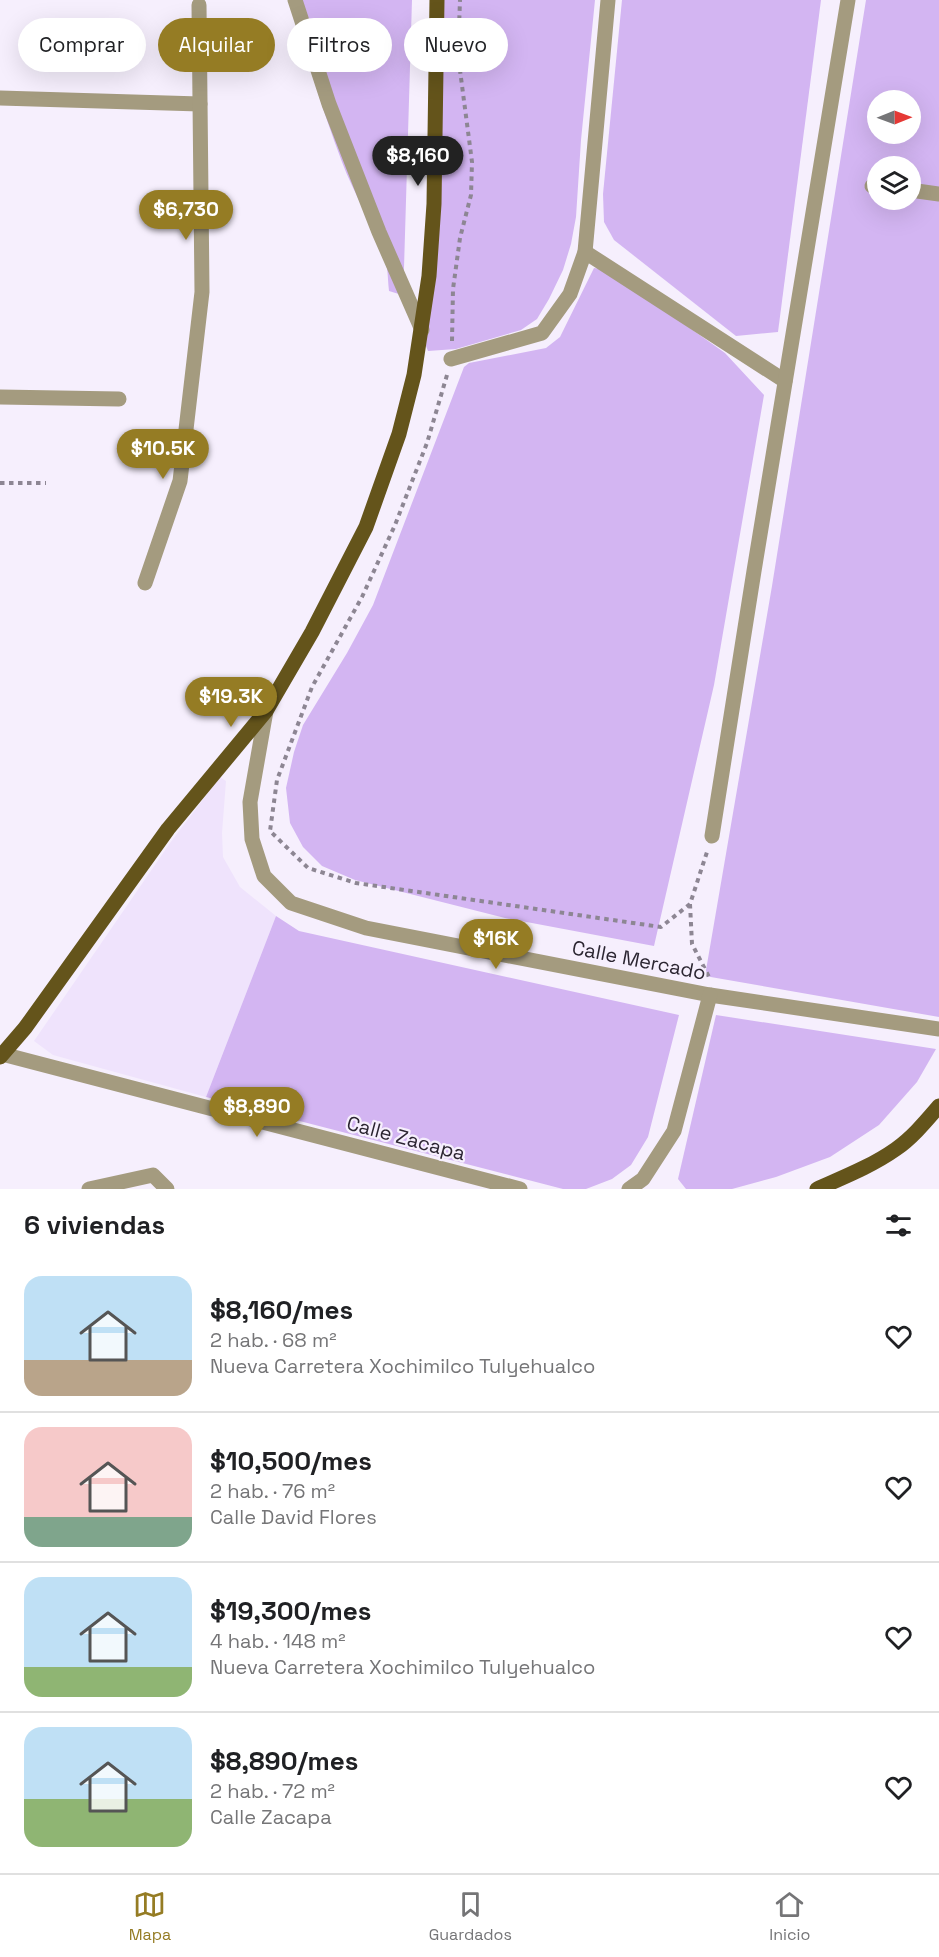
<!DOCTYPE html>
<html lang="es">
<meta charset="utf-8">
<style>
body{margin:0;font-family:"Space Grotesk",sans-serif;background:#f6f6f6;color:#202124;height:100vh;display:flex;flex-direction:column;font-size:22px;white-space:nowrap}
*{box-sizing:border-box;margin:0}
p{font-size:20px;color:#757577}
.icon{flex:none;width:33px;height:33px;fill:none;stroke:currentColor;stroke-width:2;stroke-linecap:round;stroke-linejoin:round}
.map{position:relative;height:1189px;overflow:hidden}
.drawer{display:flex;flex-direction:column;background:#fff;flex:1}
.drawer>*{flex:none}
.hud{position:absolute;left:18px;top:18px;width:600px;height:54px;display:flex;gap:12px}
.needle{width:39px;rotate:89deg}
.tools{position:absolute;left:867px;top:90px;display:grid;gap:12px}
.tools a{display:grid;place-items:center;width:54px;height:54px;border-radius:50%;background:#fff;box-shadow:0 6px 24px #0002;font-size:30px}
.price{position:absolute;translate:-50% -51px;padding:0 14px;border-radius:21px;background:#957c24;color:#fff;font-size:20px;line-height:39px;filter:drop-shadow(0 2px 3px #0008)}
.price::after{content:'';position:absolute;left:50%;top:36px;width:18px;height:14px;margin-left:-9px;background:inherit;clip-path:polygon(0 0,100% 0,50% 100%)}
.price.on{background:#222;color:#fff}
ul{padding:0;list-style:none}
li{display:flex;align-items:center;gap:18px;height:150px;padding:0 24px}
li+li{border-top:2px solid #e0e0e0}
li span{display:grid;place-items:center;flex:none;width:168px;height:120px;border-radius:18px;color:#555}
li>.icon{margin-inline-start:auto}
span .icon{width:72px;height:72px;fill:#fffc;stroke-width:1}
li b{font-size:26px}
h2{display:flex;justify-content:space-between;align-items:center;height:72px;padding:0 24px;font-size:26px}
.pill{padding:0 21px;border-radius:27px;background:#fff;box-shadow:0 6px 24px #0002;font-size:21px;line-height:54px}
.pill.on{background:#957c24;color:#fff}
.tabs{display:flex;justify-content:space-around;align-items:center;height:84px;border-top:2px solid #e0e0e0;background:#fff;font-size:16px;color:#757577}
.tabs a{display:grid;justify-items:center;gap:3px}
.tabs .on{color:#957c24}
.map>svg:first-child{display:block}
</style>
<div class="map">
<svg width="939" height="1189" viewBox="0 0 939 1189">
<rect width="100%" height="100%" fill="#f6effd"/>
<polygon fill="#efe3fc" points="220,777 226,781 222,833 223,857 240,887 276,916 206,1097 53,1055 34,1041 170,843"/>
<g fill="#d3b5f2" fill-rule="evenodd">
<path d="M 290,0 L 412,0 L 404,268 L 402,295 L 389,291 C 388,283 388,275 387,268 C 378,232 355,197 342,162 C 322,109 306,55 290,0 Z"/>
<polygon points="441,0 595,0 581,140 576,217 571,244 563,270 549,299 537,319 521,330 456,349 428,351 426,346"/>
<polygon points="622,0 821,0 778,332 736,336 614,240 604,222 603,194"/>
<path d="M 866,0 L 939,0 L 939,1017 L 705,976 L 772,586 ZM 878,100 L 910,100 L 910,134 L 878,134 ZM 878,166 L 910,166 L 910,200 L 878,200 Z"/>
<polygon points="594,268 608,270 725,353 764,395 714,685 654,946 505,918 355,880 322,866 303,847 290,823 286,788 294,752 303,725 347,653 373,605 464,367 469,363 546,348 560,337"/>
<polygon points="276,916 299,931 679,1015 648,1137 631,1165 612,1179 586,1189 563,1189 206,1097"/>
<polygon points="716,1015 936,1049 917,1082 879,1125 830,1157 776,1177 732,1189 686,1189 678,1179"/>
</g>
<g fill="none" stroke-linecap="round" stroke-linejoin="round">
<g stroke="#8d8693" stroke-width="4" stroke-dasharray="4.5 4.5" stroke-linecap="butt">
<polyline points="452,341 453,289 460,238 471,195 472,162 458,55 460,0"/>
<polyline points="447,375 427,443 395,525 362,597 312,687 277,780 270,831 308,868 356,883 661,927 690,904 707,852"/>
<polyline points="0,483 46,483"/>
<polyline points="690,904 692,944 709,977"/>
</g>
<g stroke="#a49b7f" stroke-width="15">
<polyline points="295,0 329,104 379,232 422,330"/>
<polyline points="0,98 200,104"/>
<polyline points="872,186 878,187"/>
<polyline points="910,190 939,194"/>
<polyline points="585,252 785,381"/>
<polyline points="451,359 542,333 570,294 585,252 608,0"/>
<polyline points="0,397 119,399"/>
<polyline points="145,583 180,481 202,292 199,5"/>
<polyline points="266,711 250,802 252,839 264,876 291,903 366,928 710,995 939,1029"/>
<polyline points="712,836 754,571 848,0"/>
<polyline points="2,1054 520,1189"/>
<polyline points="89,1189 153,1175 167,1189"/>
<polyline points="629,1189 643,1179 674,1131 710,995"/>
</g>
<g stroke="#64541b" stroke-width="15">
<polyline points="0,1057 25,1028 168,829 266,711 312,632 366,527 399,434 414,375 429,276 434,204 437,0"/>
<path d="M 817,1189 C 844,1177 872,1166 896,1149 C 913,1137 926,1121 939,1106"/>
</g>
</g>
<g text-anchor="middle" stroke-width="4.5" stroke-linejoin="round" paint-order="stroke">
<g font-size="20" fill="#2b2531" stroke="#f6effd">
<text transform="translate(639 960) rotate(11)" y="7">Calle Mercado</text>
<text transform="translate(406 1138) rotate(15)" y="7">Calle Zacapa</text>
</g>
</g>
</svg>
<div class="tools">
<a><svg class="needle" viewBox="-14 -14 28 28"><path d="M0-13l5 13h-10z" fill="#e53935"/><path d="M0 13l5-13h-10z" fill="#757577"/></svg></a>
<a><svg class="icon" aria-label="layers" viewBox="0 0 24 24"><path d="M12 4l9 5-9 5-9-5zM3 14l9 5 9-5"/></svg></a>
</div>
<b class="price on" style="left:418px;top:187px">$8,160</b>
<b class="price" style="left:186px;top:241px">$6,730</b>
<b class="price" style="left:163px;top:480px">$10.5K</b>
<b class="price" style="left:231px;top:728px">$19.3K</b>
<b class="price" style="left:496px;top:970px">$16K</b>
<b class="price" style="left:257px;top:1138px">$8,890</b>
<div class="hud">
<a class="pill">Comprar</a>
<a class="pill on">Alquilar</a>
<a class="pill">Filtros</a>
<a class="pill">Nuevo</a>
</div>
</div>
<section class="drawer">
<h2>6 viviendas<svg class="icon" aria-label="filters" viewBox="0 0 24 24"><path d="M4 7h16M4 17h16"/><circle cx="9" cy="7" r="2"/><circle cx="15" cy="17" r="2"/></svg></h2>
<ul>
<li><span style="background:linear-gradient(#bfe0f5 70%,#b9a48a 0)"><svg class="icon" aria-label="home" viewBox="0 0 24 24"><path d="M3 11l9-7 9 7M6 9v11h12V9"/></svg></span><div><b>$8,160/mes</b><p>2 hab. · 68 m²</p><p>Nueva Carretera Xochimilco Tulyehualco</p></div><svg class="icon" aria-label="heart" viewBox="0 0 24 24"><path d="M12 20l-8-8c-3-5 5-10 8-4 3-6 11-1 8 4z"/></svg></li>
<li><span style="background:linear-gradient(#f6c9c9 75%,#7fa58c 0)"><svg class="icon" aria-label="home" viewBox="0 0 24 24"><path d="M3 11l9-7 9 7M6 9v11h12V9"/></svg></span><div><b>$10,500/mes</b><p>2 hab. · 76 m²</p><p>Calle David Flores</p></div><svg class="icon" aria-label="heart" viewBox="0 0 24 24"><path d="M12 20l-8-8c-3-5 5-10 8-4 3-6 11-1 8 4z"/></svg></li>
<li><span style="background:linear-gradient(#bfe0f5 75%,#8fb573 0)"><svg class="icon" aria-label="home" viewBox="0 0 24 24"><path d="M3 11l9-7 9 7M6 9v11h12V9"/></svg></span><div><b>$19,300/mes</b><p>4 hab. · 148 m²</p><p>Nueva Carretera Xochimilco Tulyehualco</p></div><svg class="icon" aria-label="heart" viewBox="0 0 24 24"><path d="M12 20l-8-8c-3-5 5-10 8-4 3-6 11-1 8 4z"/></svg></li>
<li><span style="background:linear-gradient(#bfe0f5 60%,#8fb573 0)"><svg class="icon" aria-label="home" viewBox="0 0 24 24"><path d="M3 11l9-7 9 7M6 9v11h12V9"/></svg></span><div><b>$8,890/mes</b><p>2 hab. · 72 m²</p><p>Calle Zacapa</p></div><svg class="icon" aria-label="heart" viewBox="0 0 24 24"><path d="M12 20l-8-8c-3-5 5-10 8-4 3-6 11-1 8 4z"/></svg></li>
</ul>
</section>
<nav class="tabs">
<a class="on"><svg class="icon" aria-label="map" viewBox="0 0 24 24"><path d="M3 6l6-2 6 2 6-2v14l-6 2-6-2-6 2zM9 4v14M15 6v14"/></svg>Mapa</a>
<a><svg class="icon" aria-label="saved" viewBox="0 0 24 24"><path d="M7 4h10v16l-5-4-5 4z"/></svg>Guardados</a>
<a><svg class="icon" aria-label="home" viewBox="0 0 24 24"><path d="M3 11l9-7 9 7M6 9v11h12V9"/></svg>Inicio</a>
</nav>
